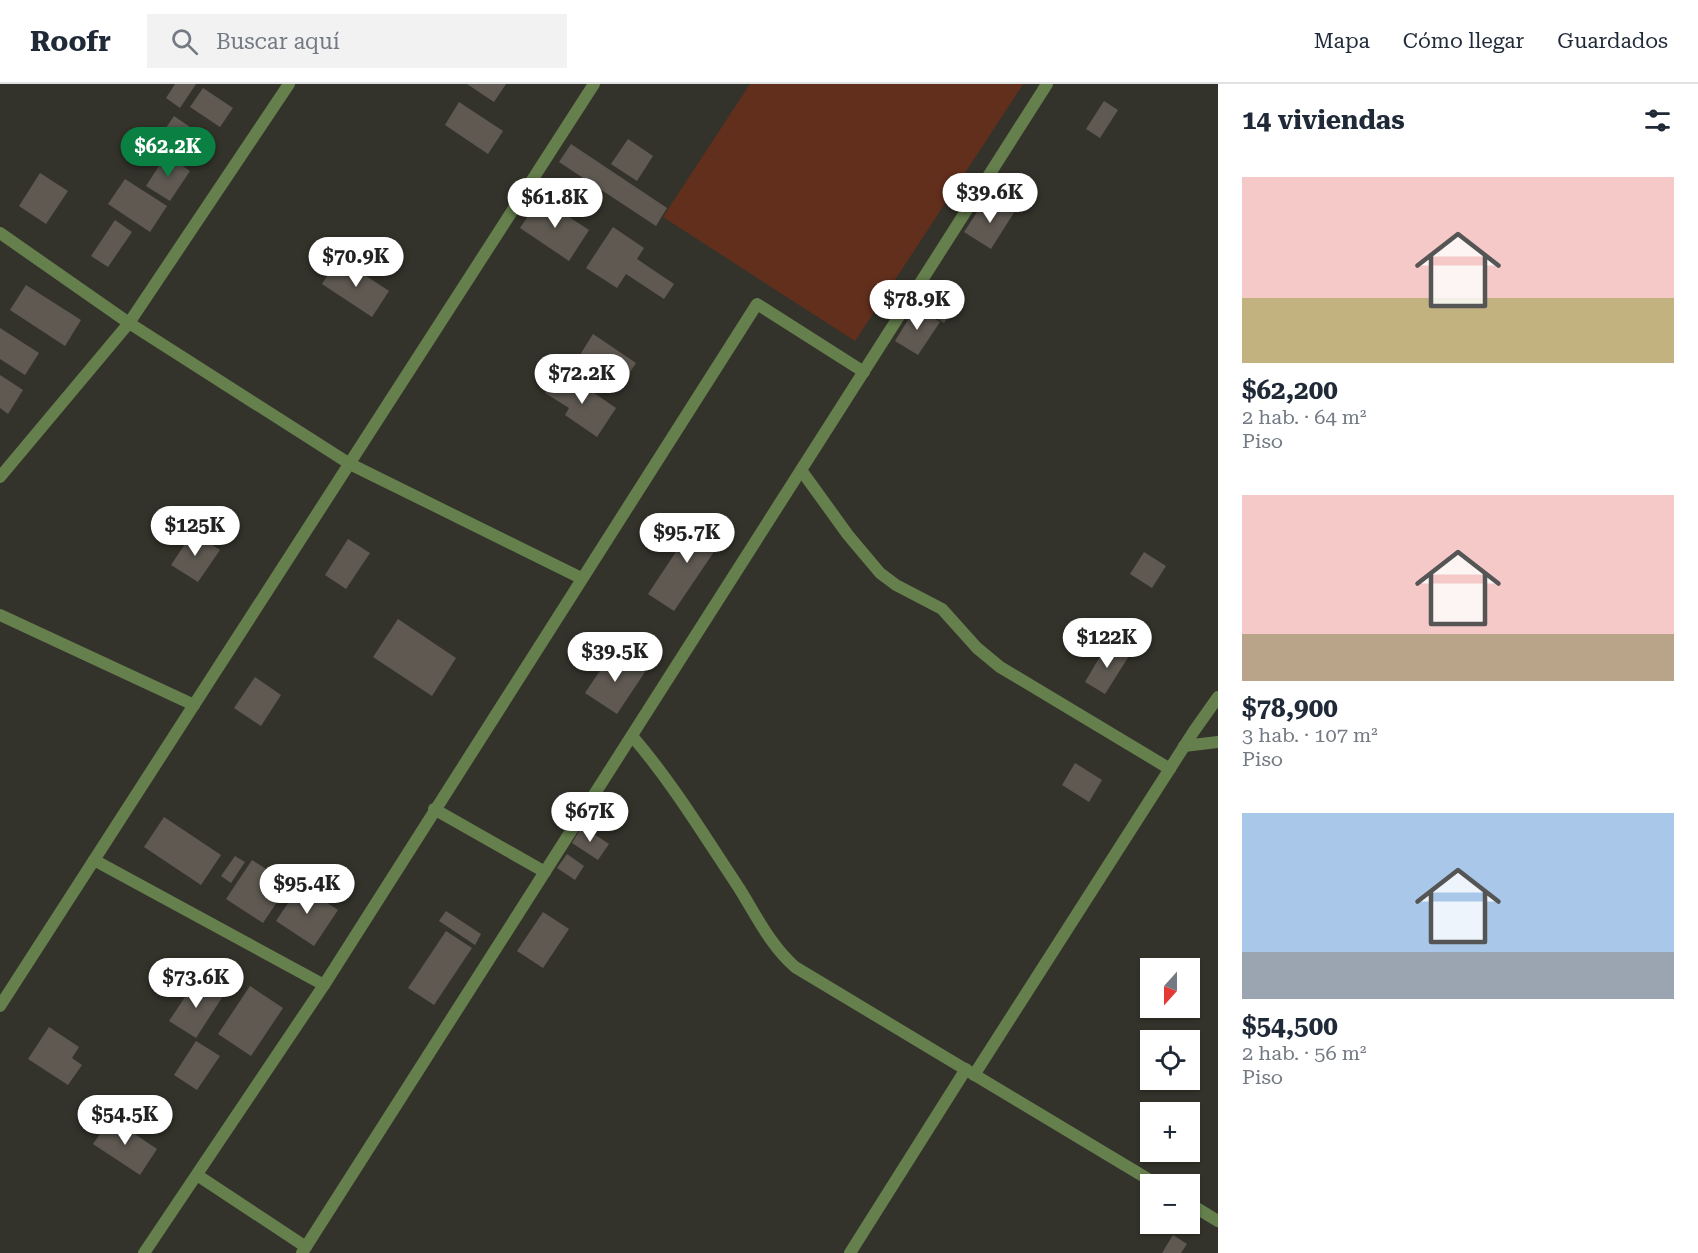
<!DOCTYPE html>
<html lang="es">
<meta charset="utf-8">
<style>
body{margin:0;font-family:"Roboto Serif",serif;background:#f2f2f3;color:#1f2937;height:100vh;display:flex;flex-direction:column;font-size:22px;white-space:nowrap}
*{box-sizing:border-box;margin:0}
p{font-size:20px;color:#747a83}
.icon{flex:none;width:33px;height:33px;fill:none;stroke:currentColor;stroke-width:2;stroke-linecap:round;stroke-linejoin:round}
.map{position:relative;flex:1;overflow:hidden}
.panel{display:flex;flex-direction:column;background:#fff;width:480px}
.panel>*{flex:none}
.needle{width:39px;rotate:201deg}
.fabs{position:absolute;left:1140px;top:874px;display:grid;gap:12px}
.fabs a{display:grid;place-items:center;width:60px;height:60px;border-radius:0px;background:#fff;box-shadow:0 2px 4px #0004;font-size:30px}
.price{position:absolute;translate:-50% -51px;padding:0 14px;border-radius:21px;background:#fff;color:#222;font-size:20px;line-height:39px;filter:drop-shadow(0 2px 3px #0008)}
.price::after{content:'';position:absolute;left:50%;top:36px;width:18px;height:14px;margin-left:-9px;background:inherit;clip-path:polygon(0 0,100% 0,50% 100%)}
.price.active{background:#0b8043;color:#fff}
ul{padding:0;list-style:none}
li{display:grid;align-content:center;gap:12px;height:318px;padding:0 24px}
li span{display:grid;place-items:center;height:186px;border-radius:0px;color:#555}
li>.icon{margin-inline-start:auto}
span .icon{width:108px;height:108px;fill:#fffc;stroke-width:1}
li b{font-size:26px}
h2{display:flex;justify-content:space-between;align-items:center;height:72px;padding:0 24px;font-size:26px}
header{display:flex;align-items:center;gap:36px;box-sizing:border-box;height:84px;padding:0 30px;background:#fff;border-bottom:2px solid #e0e1e3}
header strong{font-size:28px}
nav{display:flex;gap:33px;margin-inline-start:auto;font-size:21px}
.search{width:420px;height:54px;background:#f2f2f3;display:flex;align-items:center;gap:15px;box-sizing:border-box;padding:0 21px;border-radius:0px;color:#747a83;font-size:22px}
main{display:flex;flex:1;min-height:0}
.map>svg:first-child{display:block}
</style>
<header>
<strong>Roofr</strong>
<div class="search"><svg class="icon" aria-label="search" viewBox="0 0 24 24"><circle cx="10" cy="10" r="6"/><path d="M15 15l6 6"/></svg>Buscar aquí</div>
<nav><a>Mapa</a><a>Cómo llegar</a><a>Guardados</a></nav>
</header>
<main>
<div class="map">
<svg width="1218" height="1169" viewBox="0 0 1218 1169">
<rect width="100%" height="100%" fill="#34332b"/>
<polygon fill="#632f1d" points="750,0 1023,0 855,257 663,133"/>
<g fill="#5f5952">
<polygon points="175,0 196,0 180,24 166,14"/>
<polygon points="467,0 506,0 494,18"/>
<polygon points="203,4 233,24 220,43 190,23"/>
<polygon points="1104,17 1118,26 1100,54 1086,45"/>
<polygon points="459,18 503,47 488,70 445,41"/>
<polygon points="174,32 200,50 184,74 158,56"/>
<polygon points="628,55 653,72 637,97 611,80"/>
<polygon points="571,60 667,124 656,142 559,78"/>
<polygon points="166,71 190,87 170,117 146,102"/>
<polygon points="40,89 68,107 46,140 19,122"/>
<polygon points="125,95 167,122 150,148 108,120"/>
<polygon points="540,114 589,146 569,177 520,144"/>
<polygon points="997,116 1015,127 991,165 964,148 979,125 987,130"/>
<polygon points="115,136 132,148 108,183 91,172"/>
<polygon points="613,143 644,164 637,175 674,200 664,215 626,190 617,204 586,184"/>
<polygon points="339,174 389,207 372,233 322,200"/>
<polygon points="26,201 81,236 65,262 10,226"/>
<polygon points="930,209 954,224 944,239 921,224"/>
<polygon points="916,223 940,238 918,271 895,257"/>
<polygon points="0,244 39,269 25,291 0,275"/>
<polygon points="593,250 636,279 621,302 578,274"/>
<polygon points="0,291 23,306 8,330 0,324"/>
<polygon points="557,291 581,306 584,302 616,324 597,353 565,331 569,324 545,309"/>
<polygon points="699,433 726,450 674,527 648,510"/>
<polygon points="193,448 220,466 198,498 171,481"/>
<polygon points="348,455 370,469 346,505 325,491"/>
<polygon points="1144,468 1166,482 1152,504 1130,490"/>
<polygon points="398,535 456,574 432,612 373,573"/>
<polygon points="1091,535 1107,544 1096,560 1081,551"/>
<polygon points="1108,559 1129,572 1105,610 1085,598"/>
<polygon points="613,567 645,588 617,630 585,609"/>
<polygon points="255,593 281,611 261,642 234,624"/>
<polygon points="1075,679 1102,696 1089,718 1062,701"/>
<polygon points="164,733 221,771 201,801 144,763"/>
<polygon points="582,742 609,760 598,776 572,759"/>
<polygon points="567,770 584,782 575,796 557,784"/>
<polygon points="235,772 245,778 231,799 221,792"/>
<polygon points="252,776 289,800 263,839 226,815"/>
<polygon points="300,801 338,826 314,862 276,837"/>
<polygon points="446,827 481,850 475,861 439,837"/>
<polygon points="543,828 569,845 543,884 517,867"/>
<polygon points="446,847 472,864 434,921 408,904"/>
<polygon points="197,895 223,912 196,954 169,937"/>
<polygon points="250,902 283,924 251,972 218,950"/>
<polygon points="49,943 79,963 72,974 82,981 68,1001 28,975"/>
<polygon points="196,957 220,972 197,1006 174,991"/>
<polygon points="111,1034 157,1065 140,1091 93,1060"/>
<polygon points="1173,1151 1187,1160 1181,1169 1162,1169"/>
</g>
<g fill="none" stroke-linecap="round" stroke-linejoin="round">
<g stroke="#657f4d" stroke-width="12">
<polyline points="801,386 848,451 880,489 896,501 942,525 977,564 1000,583 1170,685"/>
<polyline points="1184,662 1218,658"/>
<polyline points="434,725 545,788"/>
<polyline points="974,991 1194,647 1218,613"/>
<polyline points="197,1091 306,1163"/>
<polyline points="850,1169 966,985"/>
</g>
<g stroke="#657f4d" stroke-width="12">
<polyline points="0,149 129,239 350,380 581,494"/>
<polyline points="0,393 129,239 289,0"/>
<polyline points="0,531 194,621"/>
<path d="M 632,652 C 672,698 705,753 739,804 C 756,831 770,861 795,883 L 1158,1101"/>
<polyline points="94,776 324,901"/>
<polyline points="0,922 594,0"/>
<polyline points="1190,1120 1218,1137"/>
<polyline points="144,1169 324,901 757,220 864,288"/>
<polyline points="302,1169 1047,0"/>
</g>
</g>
</svg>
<div class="fabs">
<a><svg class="needle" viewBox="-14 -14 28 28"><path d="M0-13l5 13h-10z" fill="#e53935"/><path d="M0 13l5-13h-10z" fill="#747a83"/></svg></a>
<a><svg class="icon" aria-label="locate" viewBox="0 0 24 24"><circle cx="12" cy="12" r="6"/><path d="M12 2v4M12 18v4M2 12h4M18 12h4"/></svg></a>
<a>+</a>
<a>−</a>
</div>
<b class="price active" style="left:168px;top:94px">$62.2K</b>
<b class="price" style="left:990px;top:140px">$39.6K</b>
<b class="price" style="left:555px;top:145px">$61.8K</b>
<b class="price" style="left:356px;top:204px">$70.9K</b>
<b class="price" style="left:917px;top:247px">$78.9K</b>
<b class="price" style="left:582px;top:321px">$72.2K</b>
<b class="price" style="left:195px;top:473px">$125K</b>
<b class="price" style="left:687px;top:480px">$95.7K</b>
<b class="price" style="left:1107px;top:585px">$122K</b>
<b class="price" style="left:615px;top:599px">$39.5K</b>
<b class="price" style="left:590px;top:759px">$67K</b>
<b class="price" style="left:307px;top:831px">$95.4K</b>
<b class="price" style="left:196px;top:925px">$73.6K</b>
<b class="price" style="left:125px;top:1062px">$54.5K</b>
</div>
<section class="panel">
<h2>14 viviendas<svg class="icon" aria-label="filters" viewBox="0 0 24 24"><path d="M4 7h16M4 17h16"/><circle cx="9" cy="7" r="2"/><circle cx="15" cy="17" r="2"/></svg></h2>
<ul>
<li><span style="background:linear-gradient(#f6c9c9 65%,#c2b280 0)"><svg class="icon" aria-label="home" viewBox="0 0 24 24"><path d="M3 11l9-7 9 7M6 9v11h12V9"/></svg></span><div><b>$62,200</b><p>2 hab. · 64 m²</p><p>Piso</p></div></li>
<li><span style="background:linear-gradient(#f6c9c9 75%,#b9a48a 0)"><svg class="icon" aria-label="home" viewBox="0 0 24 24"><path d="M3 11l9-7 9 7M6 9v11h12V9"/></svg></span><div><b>$78,900</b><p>3 hab. · 107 m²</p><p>Piso</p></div></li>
<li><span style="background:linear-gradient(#a9c7e8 75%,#9aa5b1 0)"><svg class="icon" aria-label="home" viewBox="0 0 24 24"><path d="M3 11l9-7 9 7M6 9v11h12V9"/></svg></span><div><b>$54,500</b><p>2 hab. · 56 m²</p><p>Piso</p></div></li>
</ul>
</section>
</main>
